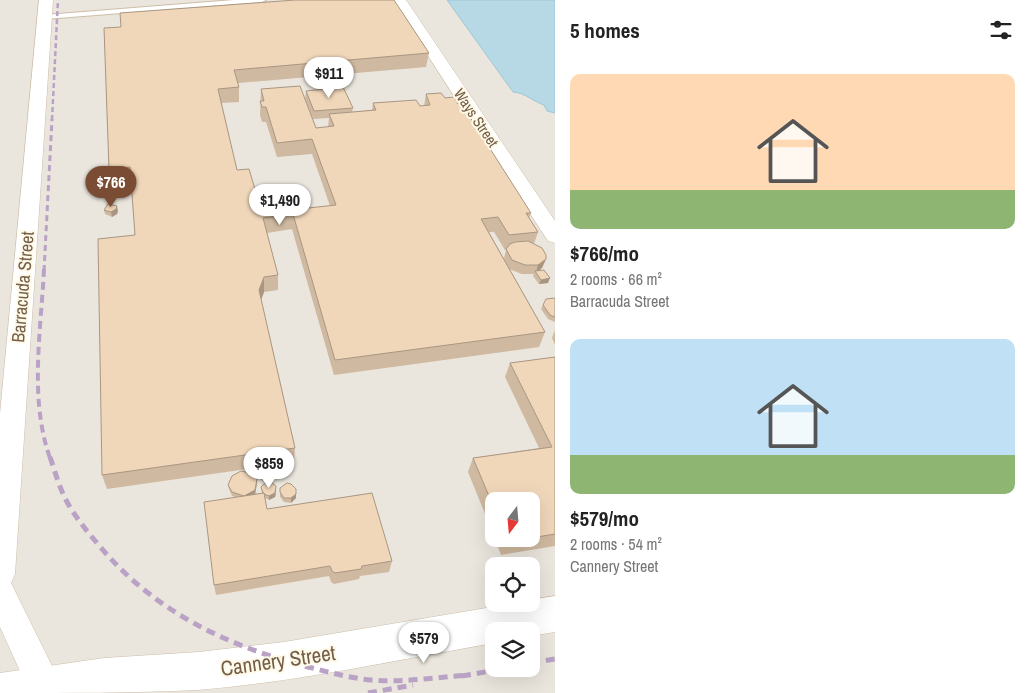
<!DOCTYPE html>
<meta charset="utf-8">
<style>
body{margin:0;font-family:"Archivo Narrow",sans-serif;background:#f6f6f6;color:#222;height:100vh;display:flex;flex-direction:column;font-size:19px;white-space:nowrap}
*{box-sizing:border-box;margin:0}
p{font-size:16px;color:#767676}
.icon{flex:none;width:28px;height:28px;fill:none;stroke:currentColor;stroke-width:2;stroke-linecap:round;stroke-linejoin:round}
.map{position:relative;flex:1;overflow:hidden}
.details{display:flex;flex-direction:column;background:#fff;width:475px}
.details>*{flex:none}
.needle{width:32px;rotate:196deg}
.fabs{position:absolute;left:485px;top:492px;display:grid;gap:10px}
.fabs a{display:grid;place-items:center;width:55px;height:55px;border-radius:10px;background:#fff;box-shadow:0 5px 20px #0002;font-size:25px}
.price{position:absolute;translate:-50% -42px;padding:0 11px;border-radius:18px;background:#fff;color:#222;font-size:16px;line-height:32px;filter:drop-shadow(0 1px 2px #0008)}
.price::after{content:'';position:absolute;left:50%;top:30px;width:15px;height:11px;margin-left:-8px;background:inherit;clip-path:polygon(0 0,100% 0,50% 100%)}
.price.current{background:#7a4c33;color:#fff}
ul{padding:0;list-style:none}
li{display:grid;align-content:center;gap:10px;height:265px;padding:0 15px}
li span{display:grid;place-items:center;height:155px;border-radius:10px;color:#555}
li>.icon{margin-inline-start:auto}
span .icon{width:90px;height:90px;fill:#fffc;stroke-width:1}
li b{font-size:21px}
h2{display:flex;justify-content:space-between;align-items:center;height:60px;padding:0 15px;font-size:21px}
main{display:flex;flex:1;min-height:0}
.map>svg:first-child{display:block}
</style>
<main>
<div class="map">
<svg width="555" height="693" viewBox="0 0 555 693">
<rect width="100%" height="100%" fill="#fcf5e2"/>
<path fill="#ebe6dd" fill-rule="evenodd" d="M 0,0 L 555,0 L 555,693 L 0,693 ZM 494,501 L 531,501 L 531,539 L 494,539 ZM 494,566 L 531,566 L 531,604 L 494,604 ZM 494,631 L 531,631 L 531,669 L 494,669 Z"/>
<path fill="#b7d8e5" stroke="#9ec6d7" d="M 447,0 L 555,0 L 555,113 L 547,111 L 544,105 C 532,101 526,93 513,92 Z"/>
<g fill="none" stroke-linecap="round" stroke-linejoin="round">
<defs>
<polygon id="service" points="234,0 266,0 262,2 45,19 41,17 45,15"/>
<g id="minor">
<polygon points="39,0 53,0 15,574 11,583 56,674 61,686 58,693 30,693 0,627 0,414"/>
<polygon points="392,0 406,0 555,221 555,243 548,241"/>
</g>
<path id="tertiary" d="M 555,596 L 555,632 L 531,636 L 531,631 L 494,631 L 494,643 C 396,660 297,682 197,690 C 132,693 66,693 0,693 L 0,673 L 104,658 L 199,652 L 284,642 L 510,604 L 531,604 L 531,600 Z"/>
</defs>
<use href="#service" stroke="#cdbea9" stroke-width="2"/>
<use href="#minor" stroke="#cdbea9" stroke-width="1"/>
<use href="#tertiary" stroke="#cdbea9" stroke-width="1"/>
<use href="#service" fill="#fff" fill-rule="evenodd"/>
<use href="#minor" fill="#fff" fill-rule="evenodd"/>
<use href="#tertiary" fill="#fff" fill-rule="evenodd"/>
<polyline stroke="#b9a2c5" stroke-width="2.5" stroke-dasharray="5 3" stroke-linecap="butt" points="52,120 58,0"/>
<polyline stroke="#b9a2c5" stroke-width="3" stroke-dasharray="6 4" stroke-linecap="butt" points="44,271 52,119"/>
<path stroke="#b9a2c5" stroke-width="4" stroke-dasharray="8 5" stroke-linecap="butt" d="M 44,269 C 41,331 29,399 50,458"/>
<g stroke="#b9a2c5" stroke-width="5" stroke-dasharray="9 6" stroke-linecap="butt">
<path d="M 50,457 C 55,471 59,487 66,500 C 74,515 85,529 97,543 C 152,610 224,645 308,667 C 329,672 349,678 371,680 C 403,683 437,677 469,675"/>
<polyline points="531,663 555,659"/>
<polyline points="462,676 502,669"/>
<polyline points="368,693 413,685"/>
</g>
</g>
<g fill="#cfb9a0">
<polygon points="104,28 429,53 426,67 238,83 239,87 239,102 221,103 237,170 262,213 330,206 312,154 277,157 266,122 262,122 260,115 261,89 316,128 328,127 329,118 313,119 305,99 306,91 353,108 352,112 372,110 373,103 420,106 424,106 426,94 531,213 529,218 538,232 534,244 546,259 542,268 539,270 548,283 539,284 533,276 534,274 522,274 509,269 504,258 506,250 505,250 494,232 489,232 545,332 539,347 334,375 292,229 267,233 278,275 278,290 264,292 261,300 295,448 294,462 269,465 273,470 273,477 270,480 263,481 258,476 257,472 261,467 107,489 102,475 135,235 131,182 112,184 109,169"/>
<polygon points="104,210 118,211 117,214 112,217 105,214"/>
<polygon points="555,298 555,322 548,319 541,309 543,305"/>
<polygon points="555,330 555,345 552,338"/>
<polygon points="555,357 555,546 501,555 495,539 531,539 531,501 494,501 494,536 468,472 473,458 539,448 505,377 510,363"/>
<polygon points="257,479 257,483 255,494 262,493 261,487 276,486 276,495 275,497 269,500 265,498 267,509 392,561 389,572 360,576 359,579 334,584 331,582 329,576 216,595 214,585 235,497 232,496 229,489 228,485"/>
<polygon points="280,488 296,489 296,498 291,503 284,502 280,497"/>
</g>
<g fill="#a99682">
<polygon points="117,206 118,211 117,214 112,217 111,212"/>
<polygon points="546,259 542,268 536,273 536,272 538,265"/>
<polygon points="264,277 264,292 259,305 259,290"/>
<polygon points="550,278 548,283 539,284 541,280"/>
<polygon points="273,470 273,477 270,480 270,476"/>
<polygon points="257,479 257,483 255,495 244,496"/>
<polygon points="276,490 275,497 269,500 269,496"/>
<polygon points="296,494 296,498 291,503 291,498"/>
</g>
<g fill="#f1d7ba" stroke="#a99682">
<polygon points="295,0 394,0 429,53 234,70 239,87 218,89 237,170 249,169 262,213 336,205 312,139 277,143 266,107 262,107 260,101 264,101 261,89 300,86 316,128 334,126 329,114 376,110 373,103 416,100 420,106 430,105 426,94 441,93 445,98 454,97 458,104 461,103 531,213 526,213 538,232 509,235 498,217 481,219 545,332 335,360 293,214 263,218 278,275 264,277 259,290 295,448 102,475 98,239 135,235 130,167 109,169 104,28 121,27 120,13"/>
<polygon points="343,87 353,108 314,111 306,91"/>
<polygon points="108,204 117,206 116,209 111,212 104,210"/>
<polygon points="528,241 542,248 546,255 546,259 538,265 525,265 512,260 506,249 510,244 515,242"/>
<polygon points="544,270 550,278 541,280 535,271"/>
<polygon points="555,298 555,317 550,315 543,305 546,299"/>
<polygon points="555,357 555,534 531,538 531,501 494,501 494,508 473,458 552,447 510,363"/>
<polygon points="263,465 270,465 273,470 272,473 270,476 263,477 257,472"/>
<polygon points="241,471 250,473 257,479 255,490 244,496 232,492 228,485 232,476"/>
<polygon points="271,482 276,486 275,493 269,496 264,494 264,493 263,493 261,487 264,484"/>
<polygon points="287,483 291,484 296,489 296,494 291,498 284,498 280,492 280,488"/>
<polygon points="264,493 267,509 372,493 392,561 362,566 361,569 335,573 332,571 330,566 214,585 204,502"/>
<polygon points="506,539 526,539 507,542"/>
</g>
<g text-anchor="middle" stroke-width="4" stroke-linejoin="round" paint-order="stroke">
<g font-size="15" fill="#735e49" stroke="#fff9e8">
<text transform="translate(476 118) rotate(56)" y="5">Ways Street</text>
</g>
<g font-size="18" fill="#735e49" stroke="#fff9e8">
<text transform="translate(23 287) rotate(-85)" y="6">Barracuda Street</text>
</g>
<g font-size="21" fill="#735e49" stroke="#fff9e8">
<text transform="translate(278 661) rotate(-8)" y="7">Cannery Street</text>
</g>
</g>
</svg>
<div class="fabs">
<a><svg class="needle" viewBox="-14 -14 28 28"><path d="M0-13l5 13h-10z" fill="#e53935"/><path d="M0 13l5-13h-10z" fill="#767676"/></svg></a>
<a><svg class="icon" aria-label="locate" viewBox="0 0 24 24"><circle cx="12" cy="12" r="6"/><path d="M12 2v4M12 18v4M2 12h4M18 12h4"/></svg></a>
<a><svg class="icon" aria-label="layers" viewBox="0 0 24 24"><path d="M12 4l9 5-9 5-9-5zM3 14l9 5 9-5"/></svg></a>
</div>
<b class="price" style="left:329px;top:99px">$911</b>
<b class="price current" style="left:111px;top:208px">$766</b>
<b class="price" style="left:280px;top:226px">$1,490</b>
<b class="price" style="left:269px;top:489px">$859</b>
<b class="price" style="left:424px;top:664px">$579</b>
</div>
<section class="details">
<h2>5 homes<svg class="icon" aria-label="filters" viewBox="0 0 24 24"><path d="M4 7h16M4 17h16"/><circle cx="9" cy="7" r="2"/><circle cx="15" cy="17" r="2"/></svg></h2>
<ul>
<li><span style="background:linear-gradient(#ffd9b3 75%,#8fb573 0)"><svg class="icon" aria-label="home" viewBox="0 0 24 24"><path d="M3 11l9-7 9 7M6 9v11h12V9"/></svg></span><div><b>$766/mo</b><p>2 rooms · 66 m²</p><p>Barracuda Street</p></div></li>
<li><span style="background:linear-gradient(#bfe0f5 75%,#8fb573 0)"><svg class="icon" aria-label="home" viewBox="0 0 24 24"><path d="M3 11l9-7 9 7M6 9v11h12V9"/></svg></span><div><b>$579/mo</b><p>2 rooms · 54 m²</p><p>Cannery Street</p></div></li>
</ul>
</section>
</main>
